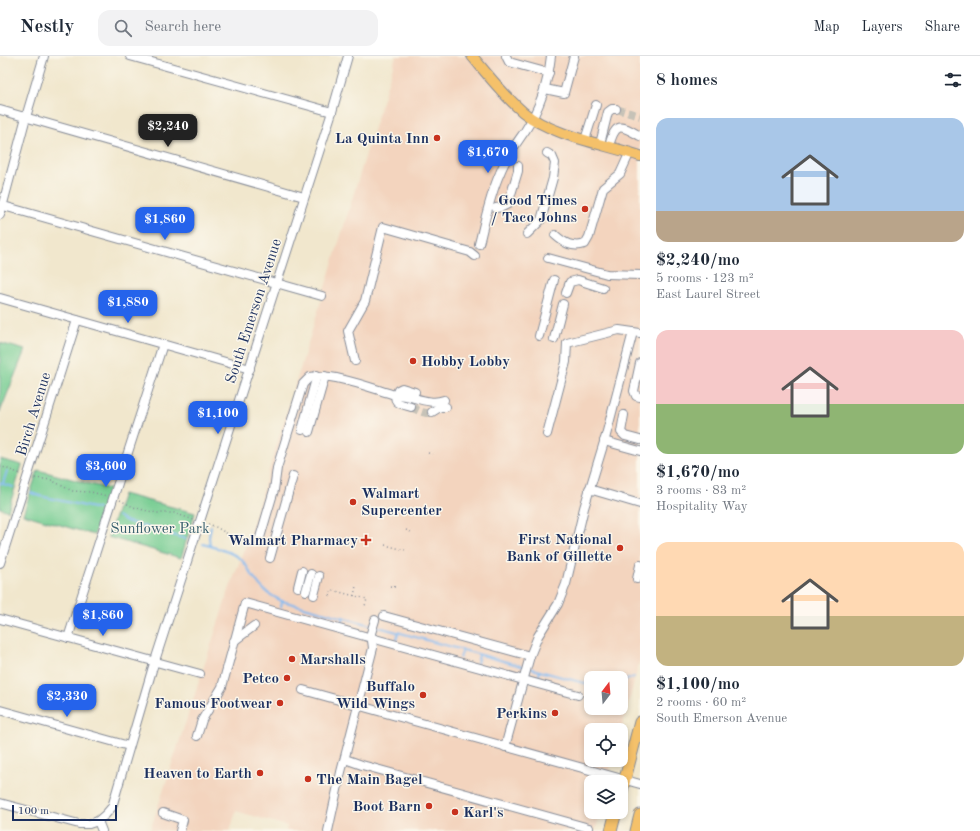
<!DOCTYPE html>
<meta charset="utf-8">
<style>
body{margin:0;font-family:"Old Standard TT",serif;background:#f2f2f3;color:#1f2937;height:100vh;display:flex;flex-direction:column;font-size:15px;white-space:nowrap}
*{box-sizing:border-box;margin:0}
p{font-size:13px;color:#747a83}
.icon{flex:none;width:22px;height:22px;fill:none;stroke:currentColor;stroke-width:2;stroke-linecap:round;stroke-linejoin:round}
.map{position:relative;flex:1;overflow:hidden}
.sheet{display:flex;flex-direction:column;background:#fff;width:340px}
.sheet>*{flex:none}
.needle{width:26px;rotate:16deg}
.tools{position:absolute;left:584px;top:615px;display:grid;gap:8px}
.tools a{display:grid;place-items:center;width:44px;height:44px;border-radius:8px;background:#fff;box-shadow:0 2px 6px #0003;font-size:20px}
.scale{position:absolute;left:12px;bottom:10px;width:105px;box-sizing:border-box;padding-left:4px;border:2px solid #1b2f5e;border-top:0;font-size:11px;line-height:14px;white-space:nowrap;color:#1b2f5e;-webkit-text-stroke:3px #fbf7ec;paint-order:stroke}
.price{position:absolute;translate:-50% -34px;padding:0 9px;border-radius:8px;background:#2563eb;color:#fff;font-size:13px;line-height:26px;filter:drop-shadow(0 1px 2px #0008)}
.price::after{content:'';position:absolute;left:50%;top:24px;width:12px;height:9px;margin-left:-6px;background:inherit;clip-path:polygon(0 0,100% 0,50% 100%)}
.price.current{background:#222;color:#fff}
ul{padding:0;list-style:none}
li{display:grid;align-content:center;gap:8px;height:212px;padding:0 16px}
li span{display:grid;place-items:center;height:124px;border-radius:12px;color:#555}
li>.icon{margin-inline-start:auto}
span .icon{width:72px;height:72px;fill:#fffc;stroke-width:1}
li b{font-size:17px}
h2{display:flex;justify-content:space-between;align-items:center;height:48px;padding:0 16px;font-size:17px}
header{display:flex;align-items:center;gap:24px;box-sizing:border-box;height:56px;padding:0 20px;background:#fff;border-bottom:1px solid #e0e1e3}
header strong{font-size:19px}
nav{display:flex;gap:22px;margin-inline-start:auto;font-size:14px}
.search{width:280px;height:36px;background:#f2f2f3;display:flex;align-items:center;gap:10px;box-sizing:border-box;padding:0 14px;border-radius:12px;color:#747a83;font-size:15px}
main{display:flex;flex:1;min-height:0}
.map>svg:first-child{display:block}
</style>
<header>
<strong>Nestly</strong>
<div class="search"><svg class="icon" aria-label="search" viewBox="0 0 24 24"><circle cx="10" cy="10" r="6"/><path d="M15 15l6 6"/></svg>Search here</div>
<nav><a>Map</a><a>Layers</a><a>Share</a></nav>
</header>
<main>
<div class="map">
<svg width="640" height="775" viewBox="0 0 640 775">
<rect width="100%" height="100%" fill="#fbf7ec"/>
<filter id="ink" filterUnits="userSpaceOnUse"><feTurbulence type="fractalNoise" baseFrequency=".025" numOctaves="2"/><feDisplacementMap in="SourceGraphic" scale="8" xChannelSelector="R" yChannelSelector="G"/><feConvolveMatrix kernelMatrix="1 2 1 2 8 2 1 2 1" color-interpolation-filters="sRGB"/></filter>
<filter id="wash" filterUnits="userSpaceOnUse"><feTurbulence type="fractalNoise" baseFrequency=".012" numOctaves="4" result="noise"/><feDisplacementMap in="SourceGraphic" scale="16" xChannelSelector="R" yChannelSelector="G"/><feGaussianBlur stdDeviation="0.9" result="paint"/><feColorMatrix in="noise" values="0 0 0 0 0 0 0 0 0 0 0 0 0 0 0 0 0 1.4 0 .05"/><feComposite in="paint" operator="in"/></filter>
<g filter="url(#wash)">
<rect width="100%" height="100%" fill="#f1e7cd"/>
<path fill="#f3d4be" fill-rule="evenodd" d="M 396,0 L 640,0 L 640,604 L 621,674 L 591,674 L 591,704 L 612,704 L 608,726 L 591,726 L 591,756 L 601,756 L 595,775 L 286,775 L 287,770 L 236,755 L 230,775 L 150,775 L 228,537 L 248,483 ZM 591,622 L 621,622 L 621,652 L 591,652 Z"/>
<g fill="#75cc91" stroke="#487e78">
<polygon points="0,287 25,294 0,356"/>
<polygon points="0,403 22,409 8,455 0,452"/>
<polygon points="38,414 109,433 94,479 23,458"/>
<polygon points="123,438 195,457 181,502 108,481"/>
</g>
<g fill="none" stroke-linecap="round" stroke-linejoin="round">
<g stroke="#7fb8f0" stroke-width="2">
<polyline points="0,427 13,431"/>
<polyline points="3,427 7,415"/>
<polyline points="31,437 40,440 98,453"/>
<polyline points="118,460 126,465 186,483"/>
<path d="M 203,488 C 216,492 231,495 241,503 C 245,507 248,512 250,516 C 261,532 265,537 282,545 L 371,569"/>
<polyline points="210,490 209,481 211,470"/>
<polyline points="281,551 282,545"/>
<polyline points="342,568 344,561"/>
<polyline points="375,570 525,611"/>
<polyline points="396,584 399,576"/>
<polyline points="460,602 463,594"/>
<polyline points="477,607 479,599"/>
<polyline points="529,612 591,629"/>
<polyline points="538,623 540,615"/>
<polyline points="621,626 634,621"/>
</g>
</g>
</g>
<g filter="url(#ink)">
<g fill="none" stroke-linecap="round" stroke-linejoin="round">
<g stroke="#c6c2b7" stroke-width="8" stroke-dasharray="8 4" stroke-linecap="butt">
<polyline points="616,53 640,60"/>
<path d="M 411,351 C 418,354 424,359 432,356"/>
</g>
<defs>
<g id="minor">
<polyline points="130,0 332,56"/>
<polyline points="506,0 509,6 549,17"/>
<polyline points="545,33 564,37 574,0"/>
<polyline points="0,54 304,141"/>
<polyline points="585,84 596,49"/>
<polyline points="600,88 608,56 612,53 616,53"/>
<path d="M 609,90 C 616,65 621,69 640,80"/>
<polyline points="0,149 322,240"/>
<polyline points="496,152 502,151 508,148 518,115 518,110"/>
<polyline points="0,159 26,61 44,0"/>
<polyline points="527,178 541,164 553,122 555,107 552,100 547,97"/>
<path d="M 555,179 C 564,187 572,192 585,188 L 589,181 L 603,132 L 620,118 L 630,96"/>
<path d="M 479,188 C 485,164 490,139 500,117 C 506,101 516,88 525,75 C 540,52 548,27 551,0"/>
<polyline points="548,202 607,218 640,219"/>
<polyline points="566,237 570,226 578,224 603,232"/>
<polyline points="0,242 250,313"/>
<polyline points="539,280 554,224"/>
<polyline points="554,283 563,248"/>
<polyline points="355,305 348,275 365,245 383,171 470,196 475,200"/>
<polyline points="640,307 634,335 636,340 640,341"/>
<path d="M 411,351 C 401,348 390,347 398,334 L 402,332 L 415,336"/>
<polyline points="432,356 440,351 446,351"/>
<polyline points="624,359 621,376 625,380 640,384"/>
<polyline points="302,374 317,319"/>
<polyline points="309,376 325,320"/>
<polyline points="547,378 566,306 567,287 619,274 640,277"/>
<polyline points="604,385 640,395"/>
<polyline points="589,433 640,448"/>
<path d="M 259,485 L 274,434 L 277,412 L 303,328 L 310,321 C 334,317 371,332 395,339 C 411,338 428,350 444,344"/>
<polyline points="270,502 293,420"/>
<polyline points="0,507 77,264"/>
<polyline points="637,523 640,509"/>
<polyline points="298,531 302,515"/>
<polyline points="306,535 311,518"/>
<polyline points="314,539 319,520"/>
<polyline points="384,560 530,600"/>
<polyline points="0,563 200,618"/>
<polyline points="68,582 163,288"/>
<polyline points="234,585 254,570"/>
<polyline points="303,634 640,728"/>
<polyline points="0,654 129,690"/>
<polyline points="197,680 202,664 222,631 245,547 578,639"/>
<polyline points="505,691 530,600 538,580 558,548 566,528 584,452 605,383 633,276"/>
<polyline points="345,703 362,709 589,772 588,775"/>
<polyline points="0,747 79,768 89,768 98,765 102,775"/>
<polyline points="163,757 183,764 180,775"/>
<polyline points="98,765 106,758 112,751 152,614 332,56 348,0"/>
<polyline points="328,775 341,716 373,592 371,577 375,564"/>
</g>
<path id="major" d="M 472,0 C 488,19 504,40 523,56 C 552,80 605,88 640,100"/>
<g id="highway">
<polyline points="621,738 640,666"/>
<polyline points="611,775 616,756"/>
<polyline points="636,775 640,759"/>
</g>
</defs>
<use href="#minor" stroke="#868b96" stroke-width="10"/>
<use href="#major" stroke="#868b96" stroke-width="12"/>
<use href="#highway" stroke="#868b96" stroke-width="13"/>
<g stroke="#868b96" stroke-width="1.5" stroke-dasharray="1 3" stroke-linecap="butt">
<polyline points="428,397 432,398"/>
<polyline points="0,410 21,418"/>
<polyline points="35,422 51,424 72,435 91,436 107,440"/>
<polyline points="120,444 133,451 144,454 157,457 174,457 194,464"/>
<path d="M 208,468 C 222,472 232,484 248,486"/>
<polyline points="406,474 411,476"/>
<polyline points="385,489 405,494"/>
<polyline points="390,530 395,531"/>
<polyline points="330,540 332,534 367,543 365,550"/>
<polyline points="354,540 356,530"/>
</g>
<use href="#minor" stroke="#fff" stroke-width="8"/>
<use href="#major" stroke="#f5c16b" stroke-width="10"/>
<use href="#highway" stroke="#f5c16b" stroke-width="11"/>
</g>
</g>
<g fill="#c8321e" stroke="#fbf7ec" stroke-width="1.5">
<circle cx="437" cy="82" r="4"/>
<circle cx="585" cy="153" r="4"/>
<circle cx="413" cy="305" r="4"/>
<circle cx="353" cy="446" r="4"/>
<path d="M364 478h4v4h4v4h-4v4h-4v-4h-4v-4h4z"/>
<circle cx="620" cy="492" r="4"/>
<circle cx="292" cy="603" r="4"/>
<circle cx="287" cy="622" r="4"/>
<circle cx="423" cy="639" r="4"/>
<circle cx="280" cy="647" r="4"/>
<circle cx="555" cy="657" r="4"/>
<circle cx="260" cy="717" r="4"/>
<circle cx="308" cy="723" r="4"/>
<circle cx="429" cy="750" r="4"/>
<circle cx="455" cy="756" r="4"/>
</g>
<g text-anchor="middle" stroke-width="3" stroke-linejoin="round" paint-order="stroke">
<g font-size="15" font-weight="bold" fill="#1b2f5e" stroke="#fbf7ec" text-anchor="end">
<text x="429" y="87">La Quinta Inn</text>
<text x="577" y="149">Good Times<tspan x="577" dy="17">/ Taco Johns</tspan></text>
<text x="421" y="310" text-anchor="start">Hobby Lobby</text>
<text x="361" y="442" text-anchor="start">Walmart<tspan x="361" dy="17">Supercenter</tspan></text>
<text x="612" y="488">First National<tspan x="612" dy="17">Bank of Gillette</tspan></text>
<text x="358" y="489">Walmart Pharmacy</text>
<text x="300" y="608" text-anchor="start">Marshalls</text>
<text x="279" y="627">Petco</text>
<text x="415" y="635">Buffalo<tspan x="415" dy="17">Wild Wings</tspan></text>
<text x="272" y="652">Famous Footwear</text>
<text x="547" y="662">Perkins</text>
<text x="252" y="722">Heaven to Earth</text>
<text x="316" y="728" text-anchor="start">The Main Bagel</text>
<text x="421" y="755">Boot Barn</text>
<text x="463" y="761" text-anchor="start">Karl's</text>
</g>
<g font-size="15" fill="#1b2f5e" stroke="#fbf7ec">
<text transform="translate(253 255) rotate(-72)" y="5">South Emerson Avenue</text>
<text transform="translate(33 358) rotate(-73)" y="5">Birch Avenue</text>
</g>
<g font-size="15" fill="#365e6d" stroke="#fbf7ec">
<text x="160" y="477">Sunflower Park</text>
</g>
</g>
</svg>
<div class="tools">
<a><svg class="needle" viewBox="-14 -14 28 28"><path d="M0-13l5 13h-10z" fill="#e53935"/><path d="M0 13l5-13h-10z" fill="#747a83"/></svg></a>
<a><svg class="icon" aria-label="locate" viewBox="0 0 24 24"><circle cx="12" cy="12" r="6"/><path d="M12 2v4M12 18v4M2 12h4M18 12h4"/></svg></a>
<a><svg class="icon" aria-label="layers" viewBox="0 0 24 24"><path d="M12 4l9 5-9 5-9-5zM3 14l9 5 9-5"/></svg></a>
</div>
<div class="scale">100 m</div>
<b class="price current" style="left:168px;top:92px">$2,240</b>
<b class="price" style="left:488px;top:118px">$1,670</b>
<b class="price" style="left:165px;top:185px">$1,860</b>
<b class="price" style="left:128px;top:268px">$1,880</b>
<b class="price" style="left:218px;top:379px">$1,100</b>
<b class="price" style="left:106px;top:432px">$3,600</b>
<b class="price" style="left:103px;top:581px">$1,860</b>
<b class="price" style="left:67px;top:662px">$2,330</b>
</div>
<section class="sheet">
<h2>8 homes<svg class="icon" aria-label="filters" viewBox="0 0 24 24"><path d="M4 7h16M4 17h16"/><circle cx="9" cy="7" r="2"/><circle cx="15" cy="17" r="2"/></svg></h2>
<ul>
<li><span style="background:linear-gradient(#a9c7e8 75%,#b9a48a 0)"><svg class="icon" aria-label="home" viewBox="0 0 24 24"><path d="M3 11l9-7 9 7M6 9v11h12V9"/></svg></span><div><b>$2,240/mo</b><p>5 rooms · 123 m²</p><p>East Laurel Street</p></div></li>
<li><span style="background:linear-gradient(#f6c9c9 60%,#8fb573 0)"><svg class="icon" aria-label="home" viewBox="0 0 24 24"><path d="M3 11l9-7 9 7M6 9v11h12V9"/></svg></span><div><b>$1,670/mo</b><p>3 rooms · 83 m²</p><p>Hospitality Way</p></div></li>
<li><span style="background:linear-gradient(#ffd9b3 60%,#c2b280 0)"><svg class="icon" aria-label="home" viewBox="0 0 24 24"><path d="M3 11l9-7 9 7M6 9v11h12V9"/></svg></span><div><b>$1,100/mo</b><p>2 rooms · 60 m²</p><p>South Emerson Avenue</p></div></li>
</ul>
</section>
</main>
